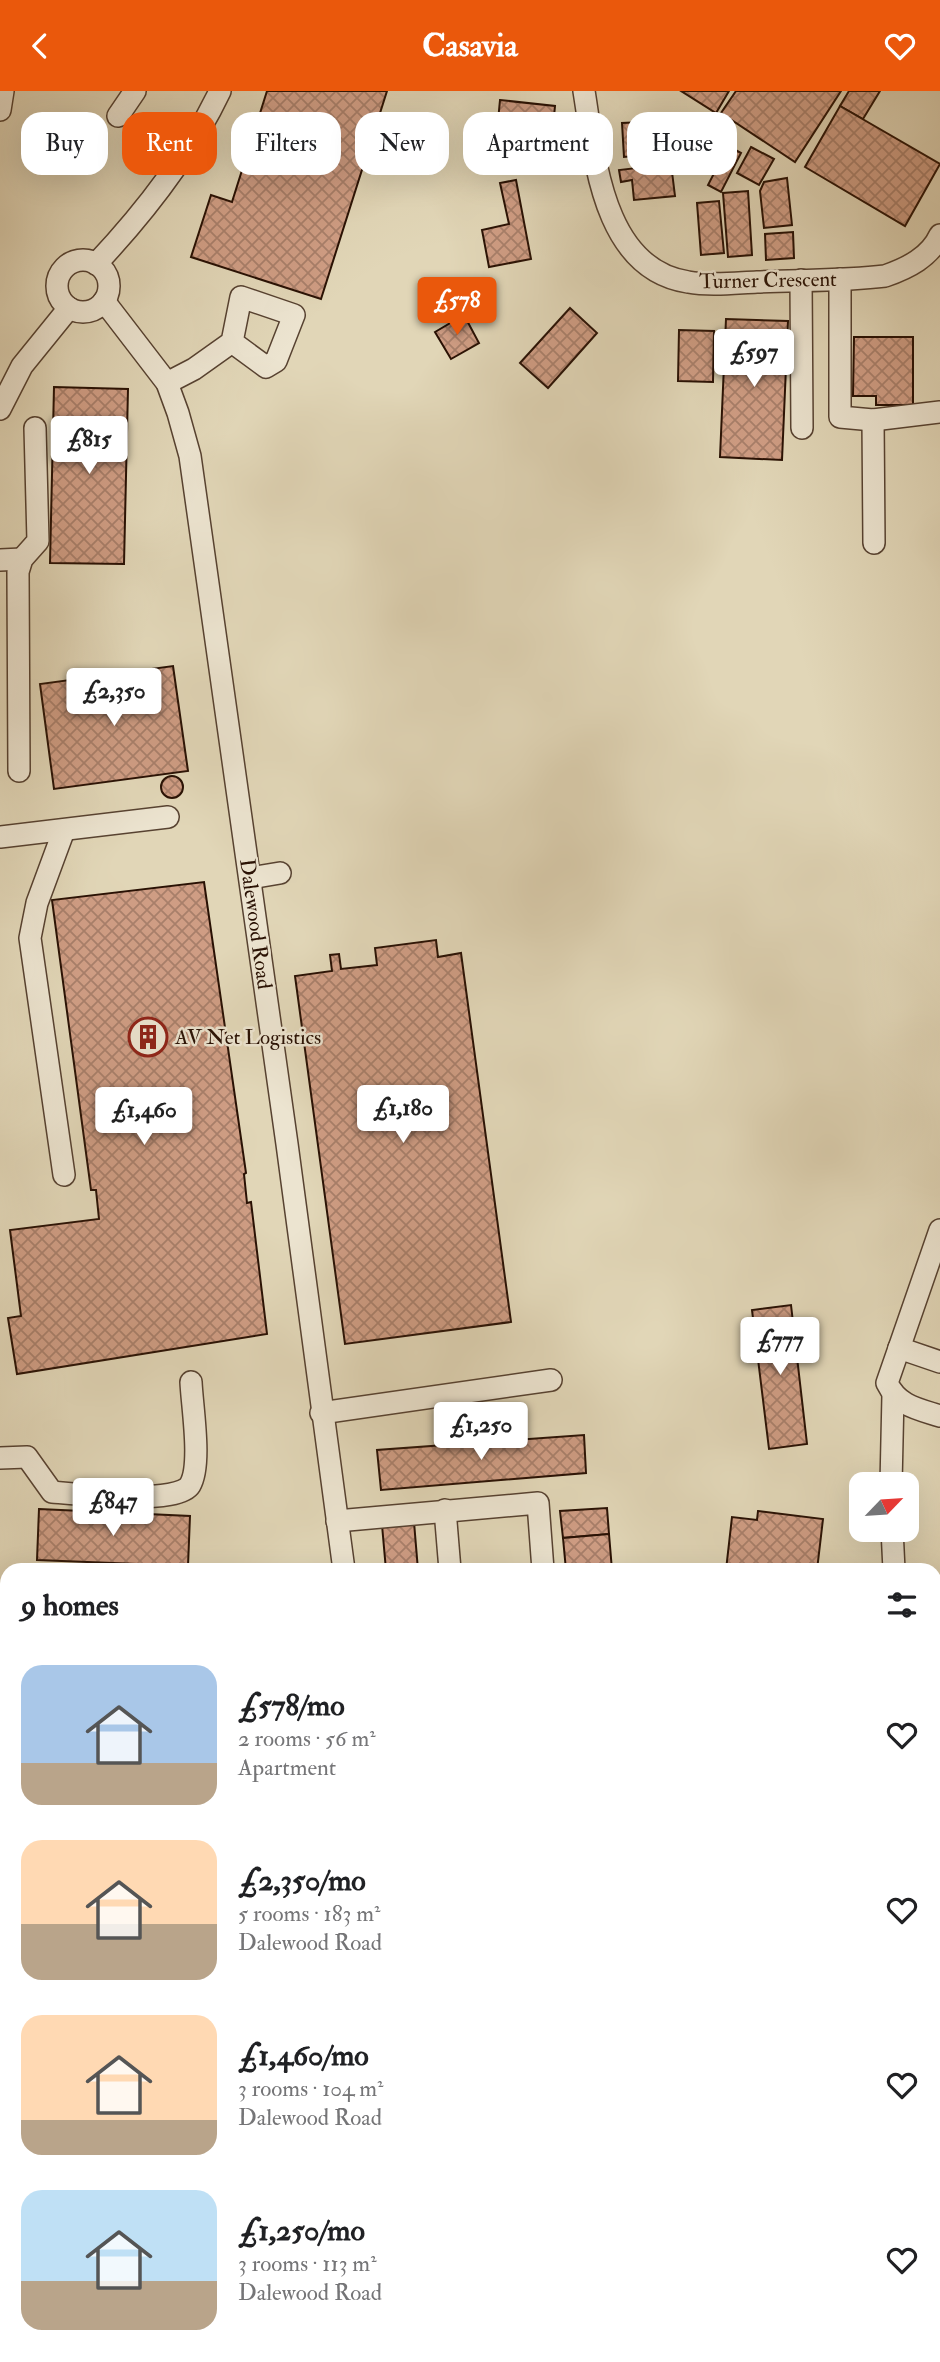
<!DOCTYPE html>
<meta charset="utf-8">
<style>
body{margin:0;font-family:"IM FELL Double Pica",serif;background:#f2f2f2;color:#202124;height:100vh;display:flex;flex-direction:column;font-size:26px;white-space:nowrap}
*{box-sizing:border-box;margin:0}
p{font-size:23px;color:#757577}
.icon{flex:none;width:38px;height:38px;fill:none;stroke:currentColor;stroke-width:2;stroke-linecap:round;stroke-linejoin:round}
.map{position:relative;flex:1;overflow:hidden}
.details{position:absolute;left:0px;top:1472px;width:942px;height:800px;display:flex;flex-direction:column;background:#fff;border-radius:21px 21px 0 0;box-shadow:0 7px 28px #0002}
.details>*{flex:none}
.hud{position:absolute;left:21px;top:21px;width:900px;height:63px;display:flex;gap:14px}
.needle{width:46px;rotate:65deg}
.controls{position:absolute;left:849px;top:1381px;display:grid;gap:14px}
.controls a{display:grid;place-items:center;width:70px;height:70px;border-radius:14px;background:#fff;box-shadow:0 7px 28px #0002;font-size:35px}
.price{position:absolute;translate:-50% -60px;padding:0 16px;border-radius:7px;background:#fff;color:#222;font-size:23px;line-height:46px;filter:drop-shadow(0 2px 4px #0008)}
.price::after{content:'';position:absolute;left:50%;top:42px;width:21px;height:16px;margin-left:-10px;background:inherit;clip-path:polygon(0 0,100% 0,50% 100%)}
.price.on{background:#ea580c;color:#fff}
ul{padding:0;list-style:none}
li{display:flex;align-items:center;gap:21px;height:175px;padding:0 21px}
li span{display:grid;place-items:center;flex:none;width:196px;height:140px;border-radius:21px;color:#555}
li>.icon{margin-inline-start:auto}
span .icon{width:84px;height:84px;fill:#fffc;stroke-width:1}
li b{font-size:30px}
h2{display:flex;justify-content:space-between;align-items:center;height:84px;padding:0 21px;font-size:30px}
.tag{padding:0 24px;border-radius:21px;background:#fff;box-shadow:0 7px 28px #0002;font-size:24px;line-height:63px}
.tag.on{background:#ea580c;color:#fff}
header{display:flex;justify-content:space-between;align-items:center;height:91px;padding:0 21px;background:#ea580c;color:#fff;font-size:32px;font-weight:800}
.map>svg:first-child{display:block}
</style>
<header><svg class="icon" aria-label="back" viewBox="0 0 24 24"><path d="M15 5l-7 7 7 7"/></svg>Casavia<svg class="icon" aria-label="heart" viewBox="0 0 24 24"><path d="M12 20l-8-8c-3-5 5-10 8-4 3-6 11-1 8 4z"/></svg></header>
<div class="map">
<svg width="940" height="2271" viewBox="0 0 940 2271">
<defs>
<pattern id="building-cross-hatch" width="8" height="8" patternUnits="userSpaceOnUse" patternTransform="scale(1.75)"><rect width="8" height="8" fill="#cf9d84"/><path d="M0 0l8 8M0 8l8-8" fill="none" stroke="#a87f6a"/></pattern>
</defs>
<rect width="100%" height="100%" fill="#e1d6b7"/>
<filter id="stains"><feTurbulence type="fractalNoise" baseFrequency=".00286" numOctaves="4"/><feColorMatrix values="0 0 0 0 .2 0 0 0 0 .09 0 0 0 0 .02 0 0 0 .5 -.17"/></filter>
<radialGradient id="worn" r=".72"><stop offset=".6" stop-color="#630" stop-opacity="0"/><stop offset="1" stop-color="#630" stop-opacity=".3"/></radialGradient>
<g fill="url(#building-cross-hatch)" stroke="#291104" stroke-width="2">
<polygon points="267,0 387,0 321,208 191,166 211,104 232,111"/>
<polygon points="681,0 729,0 716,22"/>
<polygon points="736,0 841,0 795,71 721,22"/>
<polygon points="849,0 880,0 863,28 840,15"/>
<polygon points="500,9 555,15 553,36 498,30"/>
<polygon points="840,15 940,73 905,135 805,76"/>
<polygon points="643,31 645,64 624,66 622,32"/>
<polygon points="701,40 721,50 709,74 689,63"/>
<polygon points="728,55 741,62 721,101 708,94"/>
<polygon points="751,56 774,68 759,94 737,82"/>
<polygon points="671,73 675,105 634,109 632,89 621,91 619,79"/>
<polygon points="787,87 792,134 764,137 760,100 764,91"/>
<polygon points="516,89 531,168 489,176 482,139 509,133 500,92"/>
<polygon points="748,100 752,164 728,166 723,102"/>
<polygon points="719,110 724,162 701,164 697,112"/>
<polygon points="793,141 794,167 766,169 765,143"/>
<polygon points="570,217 597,242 548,297 520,272"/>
<polygon points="464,224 479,252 451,268 435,241"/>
<polygon points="726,228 788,230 782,369 720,366"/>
<polygon points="679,239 714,240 713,291 678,290"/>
<polygon points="854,246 913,246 913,314 876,314 876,305 853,305"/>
<polygon points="54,296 128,298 124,473 50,472"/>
<polygon points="173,575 188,680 54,698 40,593"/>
<circle cx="172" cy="696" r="11"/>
<polygon points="204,791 246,1082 244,1083 247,1112 251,1111 267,1243 17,1283 8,1227 21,1225 10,1139 99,1128 96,1099 91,1099 52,809"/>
<polygon points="436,849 438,866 461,862 511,1231 345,1253 295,885 332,880 330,864 339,863 341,878 377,874 375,857"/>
<polygon points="791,1214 807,1353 769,1358 752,1219"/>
<polygon points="584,1344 586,1382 381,1399 377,1359"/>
<polygon points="607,1417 609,1443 563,1447 560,1420"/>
<polygon points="39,1418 190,1425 188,1475 37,1469"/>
<polygon points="758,1420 823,1428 817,1479 726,1479 732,1426 757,1429"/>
<polygon points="414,1431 418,1479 386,1479 382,1434"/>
<polygon points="609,1443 612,1479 566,1479 563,1447"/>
<polygon points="7,1557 7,1608 0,1590 0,1559"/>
<polygon points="934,1900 940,1901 940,2008 934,2006"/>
<polygon points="7,2009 7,2035 5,2029 0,2030 0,2012"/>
<polygon points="934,2050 940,2052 940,2069 934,2085"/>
<polygon points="940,2239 940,2271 919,2271 923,2264 934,2264 934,2247"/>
<polygon points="365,2264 410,2264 402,2268 403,2271 367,2271"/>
<polygon points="442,2264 534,2264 536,2271 445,2271"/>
<polygon points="639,2264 826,2264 821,2271 648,2271"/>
</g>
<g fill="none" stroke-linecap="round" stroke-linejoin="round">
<defs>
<g id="minor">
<path d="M 584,0 C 595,68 603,178 688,191 C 710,195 735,192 757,191 C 800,189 843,190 885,185 C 908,177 930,166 940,144"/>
<polyline points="0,19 3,0"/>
<polyline points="118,25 135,0"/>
<circle cx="83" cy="195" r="26"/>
<path d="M 96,173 C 144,122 190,63 220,0"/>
<polyline points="840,188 840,326 873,329 940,321"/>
<polyline points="801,189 802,337"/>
<polyline points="104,210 167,292 178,322 190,365 287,1053 344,1479"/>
<polyline points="167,292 194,278 232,251 241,206 294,224 276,270 266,276 232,251"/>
<polyline points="0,318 22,275 69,217"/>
<polyline points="873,329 874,452"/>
<polyline points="0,469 22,468"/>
<polyline points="19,680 18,481 22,468 38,450 35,337"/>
<polyline points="0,746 168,726"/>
<polyline points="250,787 280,782"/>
<polyline points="64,1084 30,847 37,812 64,739"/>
<path d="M 940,1139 L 887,1292 C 898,1315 918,1318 940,1325"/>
<polyline points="899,1257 940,1271"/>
<polyline points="321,1322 551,1289"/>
<path d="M 0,1367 L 27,1366 L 52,1401 C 76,1403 178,1414 190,1394 C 202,1374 192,1315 191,1291"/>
<polyline points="891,1393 893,1304"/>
<polyline points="445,1419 450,1479"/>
<polyline points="337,1430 538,1412 543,1479"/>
<polyline points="892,1438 894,1479"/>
<polyline points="0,1688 7,1702"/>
<polyline points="934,1692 940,1709"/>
<polyline points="934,1729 940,1730"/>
<polyline points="0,1806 7,1805"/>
<polyline points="0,1822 7,1830"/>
<polyline points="934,2172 940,2162"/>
<polyline points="232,2264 235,2271"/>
<polyline points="316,2264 320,2271"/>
<polyline points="347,2264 349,2271"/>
<polyline points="97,2271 115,2264"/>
<polyline points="870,2271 875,2264"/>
</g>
</defs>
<use href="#minor" stroke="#574231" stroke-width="24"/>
<use href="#minor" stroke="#ece4d0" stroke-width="21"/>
</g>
<defs>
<symbol id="building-ring" viewBox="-11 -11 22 22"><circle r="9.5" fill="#ece4d0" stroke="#8f2418" stroke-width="1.5"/><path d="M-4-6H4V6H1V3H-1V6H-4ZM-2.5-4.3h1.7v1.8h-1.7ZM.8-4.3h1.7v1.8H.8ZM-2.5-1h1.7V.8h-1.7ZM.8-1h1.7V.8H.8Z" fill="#8f2418"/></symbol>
</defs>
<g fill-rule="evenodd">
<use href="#building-ring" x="126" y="924" width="44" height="44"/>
</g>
<g text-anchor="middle" stroke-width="5" stroke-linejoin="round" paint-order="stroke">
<g font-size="21" fill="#291104" stroke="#ece4d0">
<text transform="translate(768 189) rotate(-1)" y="7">Turner Crescent</text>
<text transform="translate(256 833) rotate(82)" y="7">Dalewood Road</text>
</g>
<g font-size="21" fill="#291104" stroke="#ece4d0" text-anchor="start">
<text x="175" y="953">AV Net Logistics</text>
</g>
</g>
<rect width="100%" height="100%" filter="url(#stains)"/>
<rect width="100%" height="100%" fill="url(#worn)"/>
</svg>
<div class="controls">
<a><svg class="needle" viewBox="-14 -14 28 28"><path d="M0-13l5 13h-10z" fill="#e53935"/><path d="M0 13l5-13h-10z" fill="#757577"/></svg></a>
</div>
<b class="price on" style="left:457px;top:246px">£578</b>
<b class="price" style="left:754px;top:298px">£597</b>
<b class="price" style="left:89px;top:385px">£815</b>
<b class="price" style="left:114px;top:637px">£2,350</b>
<b class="price" style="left:403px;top:1054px">£1,180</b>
<b class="price" style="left:144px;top:1056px">£1,460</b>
<b class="price" style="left:780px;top:1286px">£777</b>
<b class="price" style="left:481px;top:1371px">£1,250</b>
<b class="price" style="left:113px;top:1447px">£847</b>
<div class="hud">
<a class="tag">Buy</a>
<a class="tag on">Rent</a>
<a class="tag">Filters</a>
<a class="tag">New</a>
<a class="tag">Apartment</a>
<a class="tag">House</a>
</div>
<section class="details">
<h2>9 homes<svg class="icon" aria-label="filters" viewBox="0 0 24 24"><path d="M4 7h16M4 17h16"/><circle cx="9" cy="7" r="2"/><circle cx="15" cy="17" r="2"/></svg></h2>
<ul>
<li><span style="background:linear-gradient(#a9c7e8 70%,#b9a48a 0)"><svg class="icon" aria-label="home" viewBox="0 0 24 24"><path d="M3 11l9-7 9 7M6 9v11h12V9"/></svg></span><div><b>£578/mo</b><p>2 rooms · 56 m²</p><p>Apartment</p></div><svg class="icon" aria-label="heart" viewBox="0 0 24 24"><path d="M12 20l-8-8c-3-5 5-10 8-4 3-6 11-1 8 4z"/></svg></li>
<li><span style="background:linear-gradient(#ffd9b3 60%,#b9a48a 0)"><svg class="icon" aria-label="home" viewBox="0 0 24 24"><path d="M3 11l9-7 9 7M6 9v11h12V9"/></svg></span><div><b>£2,350/mo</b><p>5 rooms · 183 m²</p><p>Dalewood Road</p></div><svg class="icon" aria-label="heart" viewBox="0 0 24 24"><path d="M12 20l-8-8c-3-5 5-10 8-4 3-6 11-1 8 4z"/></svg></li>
<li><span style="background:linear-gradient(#ffd9b3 75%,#b9a48a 0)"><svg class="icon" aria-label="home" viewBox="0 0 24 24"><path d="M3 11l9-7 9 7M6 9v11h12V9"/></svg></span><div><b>£1,460/mo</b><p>3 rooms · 104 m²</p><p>Dalewood Road</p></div><svg class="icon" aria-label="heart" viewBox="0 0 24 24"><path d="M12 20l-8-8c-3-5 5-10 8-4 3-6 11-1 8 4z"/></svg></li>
<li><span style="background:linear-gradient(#bfe0f5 65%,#b9a48a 0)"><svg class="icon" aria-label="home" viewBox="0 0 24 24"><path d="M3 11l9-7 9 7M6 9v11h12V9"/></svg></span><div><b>£1,250/mo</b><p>3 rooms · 113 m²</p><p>Dalewood Road</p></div><svg class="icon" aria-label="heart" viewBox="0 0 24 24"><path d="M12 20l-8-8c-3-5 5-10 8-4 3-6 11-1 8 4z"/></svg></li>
</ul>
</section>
</div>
